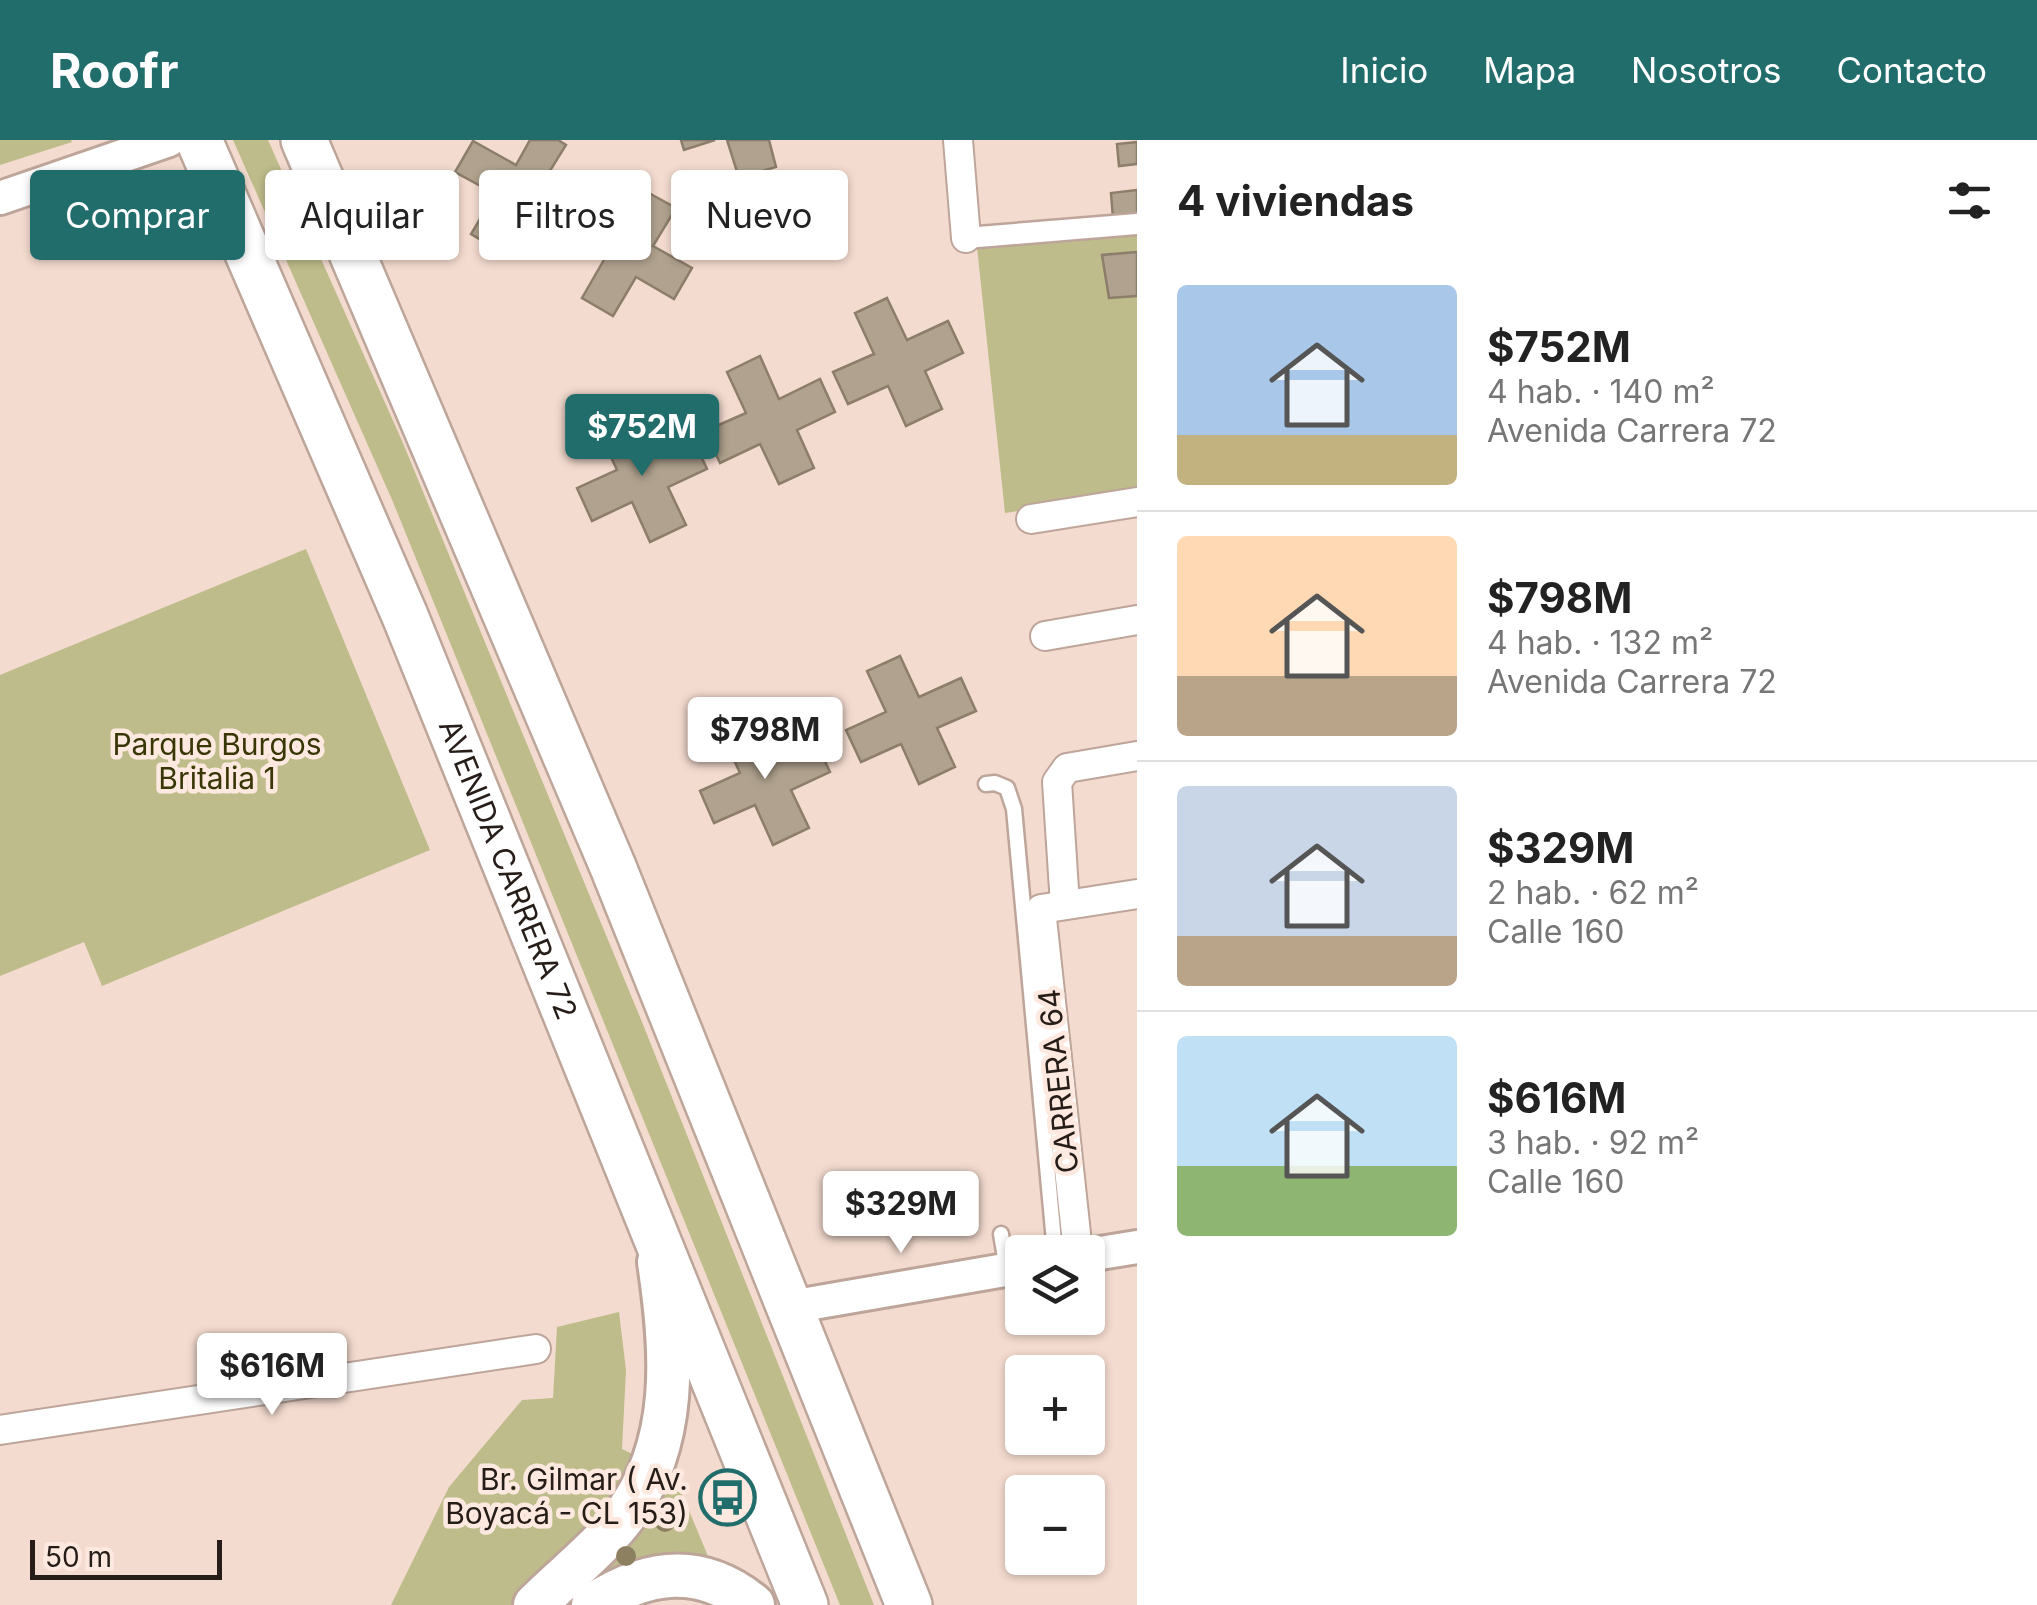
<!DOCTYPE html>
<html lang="es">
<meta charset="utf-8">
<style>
body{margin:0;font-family:Inter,sans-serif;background:#f2f2f2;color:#222;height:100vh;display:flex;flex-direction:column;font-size:38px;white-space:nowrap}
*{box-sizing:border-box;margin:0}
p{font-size:32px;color:#767676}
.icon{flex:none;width:55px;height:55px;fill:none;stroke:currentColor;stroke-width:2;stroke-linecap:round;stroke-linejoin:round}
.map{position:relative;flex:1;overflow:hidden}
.panel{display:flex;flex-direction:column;background:#fff;width:900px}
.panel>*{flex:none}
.top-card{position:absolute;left:30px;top:30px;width:950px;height:90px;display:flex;gap:20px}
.buttons{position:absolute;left:1005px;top:1095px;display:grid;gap:20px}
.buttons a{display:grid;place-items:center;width:100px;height:100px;border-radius:10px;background:#fff;box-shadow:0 2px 8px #0004;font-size:50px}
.scale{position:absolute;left:30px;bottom:25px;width:192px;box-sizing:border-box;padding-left:10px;border:5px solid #261d18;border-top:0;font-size:28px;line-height:35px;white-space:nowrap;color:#261d18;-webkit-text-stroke:8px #fee9e0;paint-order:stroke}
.price{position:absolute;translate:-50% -85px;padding:0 22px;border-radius:10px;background:#fff;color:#222;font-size:32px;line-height:65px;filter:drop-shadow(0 2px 5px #0008)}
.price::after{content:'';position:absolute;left:50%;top:60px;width:30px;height:22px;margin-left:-15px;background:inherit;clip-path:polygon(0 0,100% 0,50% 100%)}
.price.active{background:#216d6c;color:#fff}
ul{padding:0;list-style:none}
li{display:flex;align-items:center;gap:30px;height:250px;padding:0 40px}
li+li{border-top:2px solid #e0e0e0}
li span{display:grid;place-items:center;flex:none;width:280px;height:200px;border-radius:10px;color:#555}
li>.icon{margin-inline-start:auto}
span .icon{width:120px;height:120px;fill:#fffc;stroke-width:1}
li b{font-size:42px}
h2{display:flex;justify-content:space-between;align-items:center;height:120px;padding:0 40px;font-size:42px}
.pill{padding:0 35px;border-radius:10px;background:#fff;box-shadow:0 2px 8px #0004;font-size:35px;line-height:90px}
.pill.active{background:#216d6c;color:#fff}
header{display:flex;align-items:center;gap:60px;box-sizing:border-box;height:140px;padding:0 50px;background:#216d6c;color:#fff}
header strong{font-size:48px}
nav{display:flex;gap:55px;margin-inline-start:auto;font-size:35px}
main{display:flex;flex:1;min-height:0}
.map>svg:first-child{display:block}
</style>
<header>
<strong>Roofr</strong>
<nav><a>Inicio</a><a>Mapa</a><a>Nosotros</a><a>Contacto</a></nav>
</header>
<main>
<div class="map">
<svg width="1137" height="1465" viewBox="0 0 1137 1465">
<rect width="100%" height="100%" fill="#f4dbcf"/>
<g fill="#bebc8a">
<polygon points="0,0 71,0 72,2 0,25"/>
<polygon points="233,0 268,0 403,303 519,585 642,882 874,1465 840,1465 393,362"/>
<polygon points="1137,92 1137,352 1005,373 977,107"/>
<polygon points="306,409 430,710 102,846 84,802 0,836 0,535"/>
<polygon points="619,1172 626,1230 622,1309 643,1319 629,1346 522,1465 391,1465 449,1347 522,1260 553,1258 557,1187"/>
<polygon points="670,1325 710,1421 572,1465 560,1465"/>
</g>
<g fill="#b0a28e" stroke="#8c7e6b" stroke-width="2.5">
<polygon points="530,0 558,0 566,5 543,42 582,64 564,95 526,73 503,113 471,94 495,54 455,32 473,1 516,25"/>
<polygon points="681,0 715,0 684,10"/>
<polygon points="727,0 769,0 776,27 739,38"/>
<polygon points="1137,2 1137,24 1119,26 1117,4"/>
<polygon points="1137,50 1137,77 1113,79 1111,53"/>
<polygon points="647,52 676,68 653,106 692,128 674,159 636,137 613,176 582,158 605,118 565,95 583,64 626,88"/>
<polygon points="1137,112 1137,156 1109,158 1102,115"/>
<polygon points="887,158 907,200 948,181 963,213 925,231 942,269 906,286 888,246 848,264 833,232 874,214 855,173"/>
<polygon points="760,216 779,259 820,239 835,272 797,290 814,328 779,344 760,304 720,323 705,291 746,273 727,232"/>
<polygon points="631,274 651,316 692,297 707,329 668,347 686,385 650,402 632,362 592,381 577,348 617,330 598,289"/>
<polygon points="900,516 919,557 961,538 976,571 937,588 955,627 919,644 901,604 861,622 846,590 886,572 867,531"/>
<polygon points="754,577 773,619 815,600 830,632 791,650 809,688 773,705 755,665 714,683 700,651 740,633 721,592"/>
</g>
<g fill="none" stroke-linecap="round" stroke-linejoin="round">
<defs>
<g id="service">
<polyline points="986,644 995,643 1007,648 1014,669 1055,1112"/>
<polyline points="1001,1094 1007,1129"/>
</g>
<polyline id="pedestrian" points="966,98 1137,84"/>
<g id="minor">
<polyline points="958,0 966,98"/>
<polyline points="1031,379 1137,362"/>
<polyline points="1045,496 1137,480"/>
<polyline points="1065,765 1057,642 1067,628 1137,616"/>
<polyline points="1078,1112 1041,769 1137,754"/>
<polyline points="0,1290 536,1209"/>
</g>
<g id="tertiary">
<polyline points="0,58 169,0"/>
<polyline points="1088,1115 1137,1107"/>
<polyline points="790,1167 1022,1127"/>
</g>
<g id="primary">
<path d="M 535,1465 C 563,1437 597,1411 622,1379 C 680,1305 672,1210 659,1122"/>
<path d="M 593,1465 C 648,1429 701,1423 753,1465"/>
</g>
<g id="trunk">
<path id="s1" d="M 199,0 L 405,476 L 805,1465"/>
<polyline points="304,0 613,727 909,1465"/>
</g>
</defs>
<use href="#service" stroke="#bda59a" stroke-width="19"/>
<use href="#pedestrian" stroke="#bda59a" stroke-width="25"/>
<use href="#minor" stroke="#bda59a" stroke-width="32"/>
<use href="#tertiary" stroke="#bda59a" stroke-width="38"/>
<use href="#primary" stroke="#bda59a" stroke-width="48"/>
<use href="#trunk" stroke="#bda59a" stroke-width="50"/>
<use href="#service" stroke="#fff" stroke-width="14"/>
<use href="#pedestrian" stroke="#fff" stroke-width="20"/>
<use href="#minor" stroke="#fff" stroke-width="28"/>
<use href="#tertiary" stroke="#fff" stroke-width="32"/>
<use href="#primary" stroke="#fff" stroke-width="42"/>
<use href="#trunk" stroke="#fff" stroke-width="45"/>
</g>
<g fill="#8d8060">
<circle cx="665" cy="1382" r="10"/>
<circle cx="626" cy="1416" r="10"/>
</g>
<defs>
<symbol id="bus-ring" viewBox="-11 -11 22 22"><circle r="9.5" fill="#fee9e0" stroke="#216d6c" stroke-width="1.5"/><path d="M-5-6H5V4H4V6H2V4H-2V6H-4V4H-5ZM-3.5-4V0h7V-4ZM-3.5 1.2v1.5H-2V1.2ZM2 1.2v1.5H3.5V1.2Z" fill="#216d6c"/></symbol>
</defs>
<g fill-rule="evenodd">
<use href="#bus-ring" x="696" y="1326" width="63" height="63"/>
</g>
<g text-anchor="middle" stroke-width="9" stroke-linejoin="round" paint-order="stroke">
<g font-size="30" fill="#393606" stroke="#fee9e0">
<text x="217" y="615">Parque Burgos<tspan x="217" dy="34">Britalia 1</tspan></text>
</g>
<g font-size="30" fill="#261d18" stroke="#fee9e0">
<text dy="10" stroke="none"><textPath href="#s1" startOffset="792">AVENIDA CARRERA 72</textPath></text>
<text transform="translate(1059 941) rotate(-96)" y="10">CARRERA 64</text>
</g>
<g font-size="30" fill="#261d18" stroke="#fee9e0" text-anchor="end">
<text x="688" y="1350">Br. Gilmar ( Av.<tspan x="688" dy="34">Boyacá - CL 153)</tspan></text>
</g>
</g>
</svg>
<div class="buttons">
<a><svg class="icon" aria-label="layers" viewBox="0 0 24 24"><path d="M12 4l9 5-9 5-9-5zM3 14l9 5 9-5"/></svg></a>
<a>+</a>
<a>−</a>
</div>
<div class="scale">50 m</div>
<b class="price active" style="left:642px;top:339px">$752M</b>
<b class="price" style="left:765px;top:642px">$798M</b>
<b class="price" style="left:901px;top:1116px">$329M</b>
<b class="price" style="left:272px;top:1278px">$616M</b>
<div class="top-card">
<a class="pill active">Comprar</a>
<a class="pill">Alquilar</a>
<a class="pill">Filtros</a>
<a class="pill">Nuevo</a>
</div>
</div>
<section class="panel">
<h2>4 viviendas<svg class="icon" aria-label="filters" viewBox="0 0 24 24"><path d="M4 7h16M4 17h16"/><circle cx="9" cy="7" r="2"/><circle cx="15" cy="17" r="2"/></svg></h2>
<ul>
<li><span style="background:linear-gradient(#a9c7e8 75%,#c2b280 0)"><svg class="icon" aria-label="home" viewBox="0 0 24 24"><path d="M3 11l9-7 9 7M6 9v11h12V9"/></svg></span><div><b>$752M</b><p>4 hab. · 140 m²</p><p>Avenida Carrera 72</p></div></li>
<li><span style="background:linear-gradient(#ffd9b3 70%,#b9a48a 0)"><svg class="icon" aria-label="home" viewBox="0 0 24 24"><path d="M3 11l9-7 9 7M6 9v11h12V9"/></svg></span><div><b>$798M</b><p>4 hab. · 132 m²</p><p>Avenida Carrera 72</p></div></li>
<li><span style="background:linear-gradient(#c9d6e8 75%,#b9a48a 0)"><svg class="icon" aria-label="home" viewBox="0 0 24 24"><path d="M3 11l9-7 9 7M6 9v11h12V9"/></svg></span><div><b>$329M</b><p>2 hab. · 62 m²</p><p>Calle 160</p></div></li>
<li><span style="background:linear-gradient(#bfe0f5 65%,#8fb573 0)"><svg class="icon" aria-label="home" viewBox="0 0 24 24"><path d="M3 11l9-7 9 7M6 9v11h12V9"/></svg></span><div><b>$616M</b><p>3 hab. · 92 m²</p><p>Calle 160</p></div></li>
</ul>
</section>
</main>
